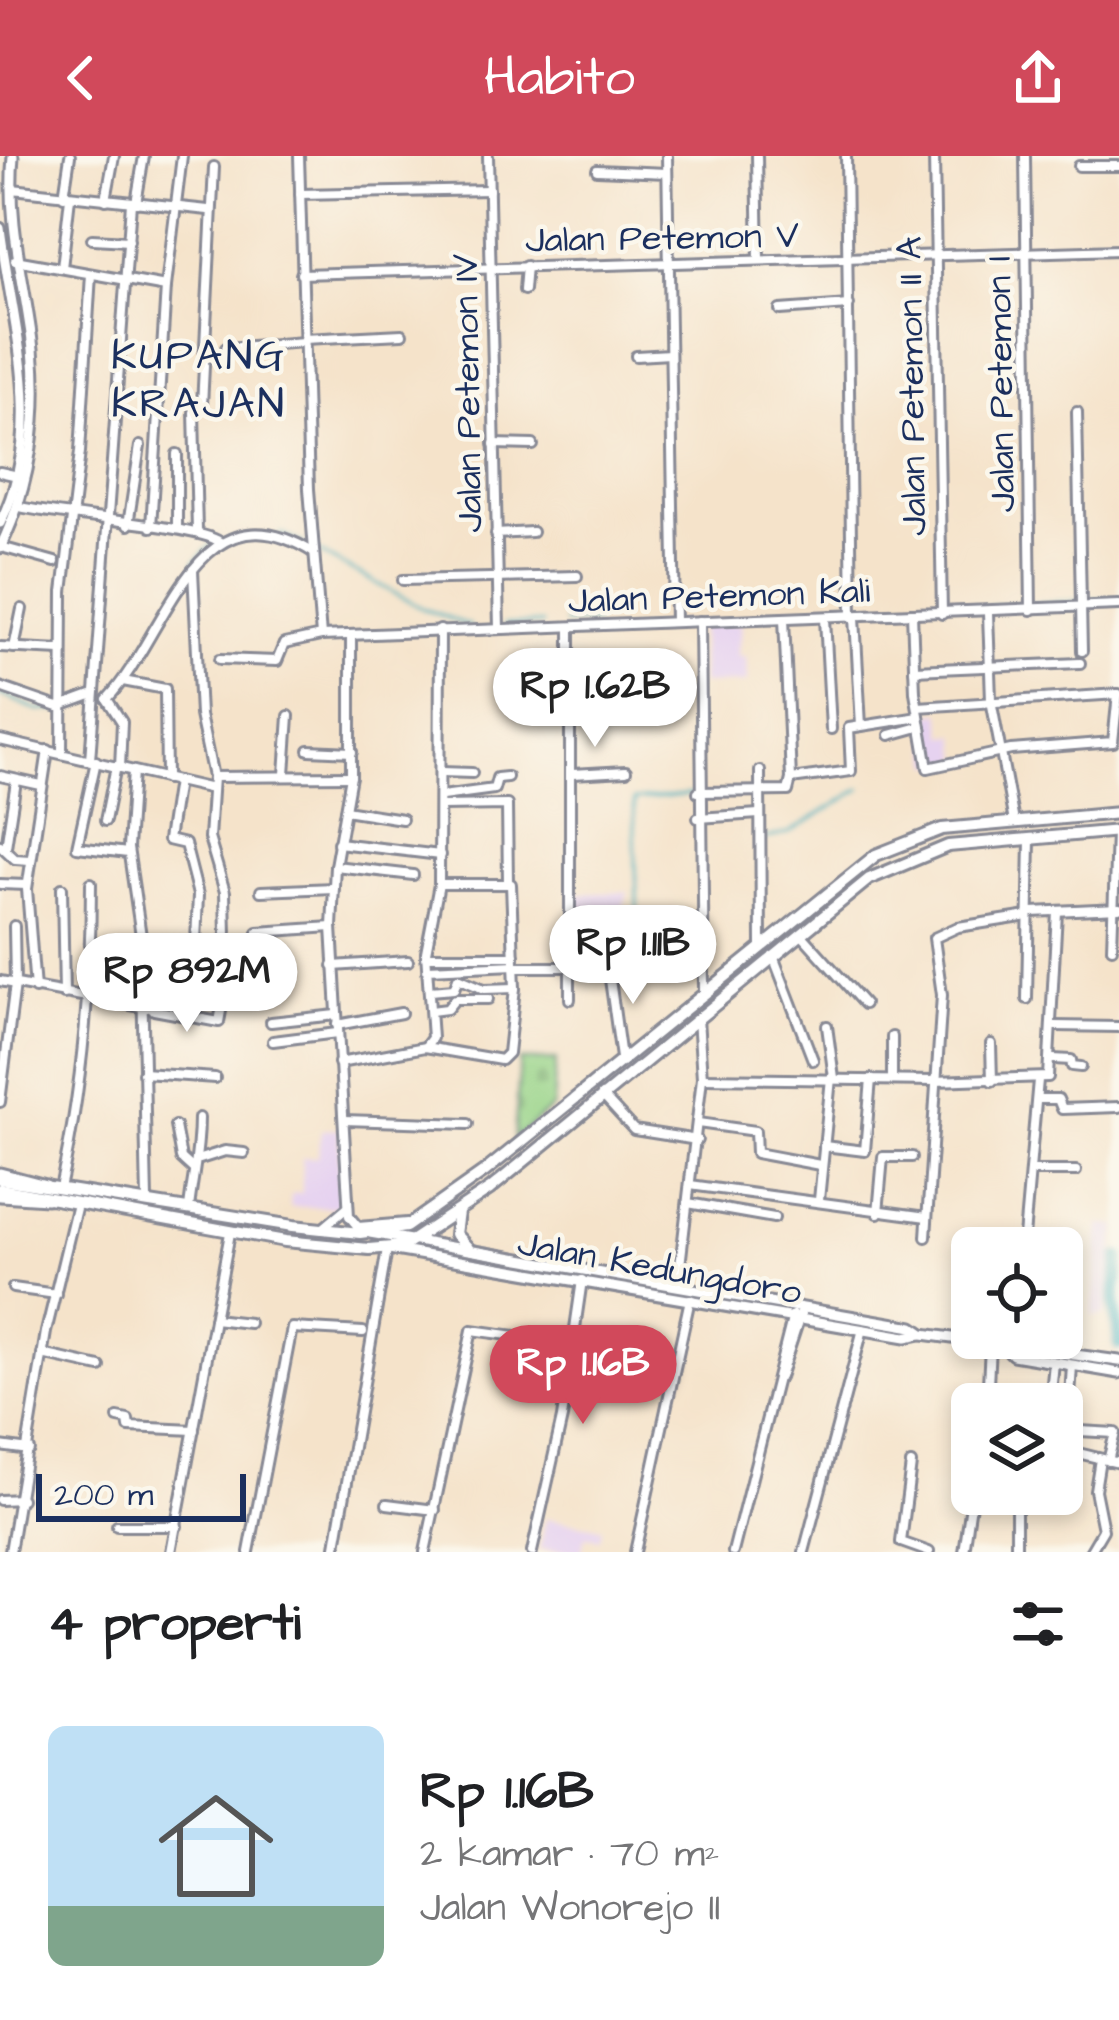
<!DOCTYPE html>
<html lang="id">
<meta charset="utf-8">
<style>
body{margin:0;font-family:"Architects Daughter",sans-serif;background:#f2f2f2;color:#202124;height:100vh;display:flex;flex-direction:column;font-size:45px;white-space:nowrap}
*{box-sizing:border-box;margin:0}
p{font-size:39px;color:#757577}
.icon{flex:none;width:66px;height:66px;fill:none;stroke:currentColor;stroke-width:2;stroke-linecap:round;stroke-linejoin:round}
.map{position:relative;height:1396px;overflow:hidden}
.details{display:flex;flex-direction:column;background:#fff;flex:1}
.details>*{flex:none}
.tools{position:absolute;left:951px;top:1071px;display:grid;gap:24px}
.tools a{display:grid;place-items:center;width:132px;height:132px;border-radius:18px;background:#fff;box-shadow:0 6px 18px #0003;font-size:60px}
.scale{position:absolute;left:36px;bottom:30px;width:210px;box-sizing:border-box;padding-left:12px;border:6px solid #1b2f5e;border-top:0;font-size:33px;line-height:42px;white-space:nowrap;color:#1b2f5e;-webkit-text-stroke:9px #fbf7ec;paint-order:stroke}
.price{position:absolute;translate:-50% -102px;padding:0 27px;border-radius:42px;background:#fff;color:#222;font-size:39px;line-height:78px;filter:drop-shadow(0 3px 6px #0008)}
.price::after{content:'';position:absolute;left:50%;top:72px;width:36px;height:27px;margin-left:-18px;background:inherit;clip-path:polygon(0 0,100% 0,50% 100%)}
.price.on{background:#d1495b;color:#fff}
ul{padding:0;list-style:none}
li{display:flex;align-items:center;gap:36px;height:300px;padding:0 48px}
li+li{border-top:3px solid #e0e0e0}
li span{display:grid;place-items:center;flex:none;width:336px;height:240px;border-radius:18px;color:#555}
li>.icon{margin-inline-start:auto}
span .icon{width:144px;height:144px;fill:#fffc;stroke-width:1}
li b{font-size:51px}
h2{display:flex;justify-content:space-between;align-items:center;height:144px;padding:0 48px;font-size:51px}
header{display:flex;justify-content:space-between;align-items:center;height:156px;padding:0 48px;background:#d1495b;color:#fff;font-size:54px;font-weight:600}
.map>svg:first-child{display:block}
</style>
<header><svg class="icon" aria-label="back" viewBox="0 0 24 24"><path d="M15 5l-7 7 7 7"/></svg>Habito<svg class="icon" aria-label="share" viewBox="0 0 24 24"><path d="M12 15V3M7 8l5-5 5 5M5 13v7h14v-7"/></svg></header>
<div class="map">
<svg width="1119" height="1396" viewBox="0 0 1119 1396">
<defs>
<pattern id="cemetery-stones" width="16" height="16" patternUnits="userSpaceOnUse" patternTransform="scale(3)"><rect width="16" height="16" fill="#97d387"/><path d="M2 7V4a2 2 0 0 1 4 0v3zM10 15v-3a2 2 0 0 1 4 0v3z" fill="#82b577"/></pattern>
</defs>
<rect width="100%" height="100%" fill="#fbf7ec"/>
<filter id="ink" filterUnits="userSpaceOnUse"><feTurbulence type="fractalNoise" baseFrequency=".00833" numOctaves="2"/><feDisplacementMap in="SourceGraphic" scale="24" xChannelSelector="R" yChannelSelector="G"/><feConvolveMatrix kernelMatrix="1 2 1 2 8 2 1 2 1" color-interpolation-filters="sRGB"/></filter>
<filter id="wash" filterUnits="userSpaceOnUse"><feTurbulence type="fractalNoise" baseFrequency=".004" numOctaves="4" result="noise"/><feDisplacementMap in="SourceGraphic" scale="48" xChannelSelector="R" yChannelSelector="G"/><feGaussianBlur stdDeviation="2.7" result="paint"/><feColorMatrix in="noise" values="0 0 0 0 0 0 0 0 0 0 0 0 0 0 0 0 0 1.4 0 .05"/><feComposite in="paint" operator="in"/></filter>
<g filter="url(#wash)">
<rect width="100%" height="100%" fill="#f5e3ca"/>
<g fill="#e6d2f0">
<polygon points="701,468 742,468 737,500 746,501 747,527 702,528"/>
<polygon points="941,556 945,580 957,579 961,604 932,609 924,559"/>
<polygon points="628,736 616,774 574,772 576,738"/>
<polygon points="339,973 339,1051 290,1051 291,1038 302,1037 302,1002 318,1001 321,974"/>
<polygon points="1100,1069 1117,1070 1114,1095 1105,1159 1092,1160"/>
<polygon points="546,1362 602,1372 600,1383 585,1380 581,1396 540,1393"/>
</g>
<polygon fill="url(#cemetery-stones)" stroke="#598172" stroke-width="3" points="556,904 553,951 514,983 520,905"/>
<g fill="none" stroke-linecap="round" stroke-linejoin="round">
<g stroke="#3eacbb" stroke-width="3">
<polyline points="280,378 304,388"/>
<polyline points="318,396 422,452 470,470"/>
<polyline points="194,407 212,388"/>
<polyline points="1085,444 1119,444"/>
<polyline points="984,451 1076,445"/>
<polyline points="564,467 596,466"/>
<polyline points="504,469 542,468"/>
<polyline points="0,538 38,554 55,554"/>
<polyline points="64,554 89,546"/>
<polyline points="761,683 787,678 861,633"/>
<polyline points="639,808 634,644 696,638"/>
</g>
<polyline stroke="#3eacbb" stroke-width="12" points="1119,1101 1114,1147 1119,1189"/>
</g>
</g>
<g filter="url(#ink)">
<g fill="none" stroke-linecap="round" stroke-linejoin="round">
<defs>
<g id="minor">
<polyline points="299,0 309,333 321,480"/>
<polyline points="488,0 499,472"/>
<polyline points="667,0 675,466"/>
<polyline points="757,0 759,104"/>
<polyline points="846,0 852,461"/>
<polyline points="934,0 942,458"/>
<polyline points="1025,0 1031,454"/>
<polyline points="1079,10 1119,10"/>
<polyline points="597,14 667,17"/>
<polyline points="12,33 208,54"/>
<polyline points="300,38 489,34"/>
<polyline points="64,40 70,0"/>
<polyline points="106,44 114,0"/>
<polyline points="136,47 144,0"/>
<polyline points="92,83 129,85"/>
<polyline points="15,104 166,131"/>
<polyline points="62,112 70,41"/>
<polyline points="301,118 1119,94"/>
<polyline points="524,134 526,110"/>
<polyline points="780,154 849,149"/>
<polyline points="304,183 402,178"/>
<polyline points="226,192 304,186"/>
<polyline points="636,200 670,198"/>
<polyline points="1077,256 1082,495"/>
<polyline points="494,288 533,289"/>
<polyline points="0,316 18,320"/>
<path d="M 20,351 C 62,361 196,369 220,386"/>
<polyline points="128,369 140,290"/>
<polyline points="151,371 166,131 182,0"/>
<polyline points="177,373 177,298"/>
<polyline points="197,375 194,256 202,250 214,11"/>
<polyline points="496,378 532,376"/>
<polyline points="1,391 55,406"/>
<polyline points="403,424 577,420"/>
<polyline points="912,457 915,536 928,612 1011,594 1113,586 1118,538"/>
<polyline points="988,457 991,544 1014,666"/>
<polyline points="855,461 861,570"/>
<polyline points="784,462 791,623"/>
<polyline points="825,462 831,573"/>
<polyline points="700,465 704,835"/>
<polyline points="570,471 570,843"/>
<polyline points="351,479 351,620 335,710 332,771 349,1060 358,1071 407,1067"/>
<polyline points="0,491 61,494"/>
<polyline points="14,492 22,453"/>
<polyline points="220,503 277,505 284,488 321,480 1119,449"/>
<polyline points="914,514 1080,507"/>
<polyline points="123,525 165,533 166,623"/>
<polyline points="0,531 58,551 91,539"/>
<polyline points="918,551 1118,538"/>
<polyline points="890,579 919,571"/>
<polyline points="0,584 212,633"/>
<polyline points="309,594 352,596"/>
<polyline points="62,597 63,436 80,296 91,118"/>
<polyline points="90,604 131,47"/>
<polyline points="96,605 77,691 128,697"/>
<path d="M 120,612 L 122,566 L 107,543 C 168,480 196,322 314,397"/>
<polyline points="133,615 128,692 141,780 147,1044"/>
<polyline points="760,615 761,788"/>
<polyline points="441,616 472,617"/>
<polyline points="285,618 289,560"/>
<polyline points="572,618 626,615"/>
<polyline points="0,620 41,629"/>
<polyline points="213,621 351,620"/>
<polyline points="177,625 168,684 185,688 198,739 193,858"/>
<polyline points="698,636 788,635 791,623 851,615 849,572 919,561"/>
<polyline points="442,640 494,633 497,622 507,621"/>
<polyline points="441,650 507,649 508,727"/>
<polyline points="345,654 402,663"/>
<polyline points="698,662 759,658"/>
<polyline points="105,665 116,610"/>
<polyline points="338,687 440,699"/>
<polyline points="0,689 15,703 30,704"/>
<polyline points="6,691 16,625"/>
<polyline points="335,710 413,719"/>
<polyline points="0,728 27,729"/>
<polyline points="62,732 64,838"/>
<polyline points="261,735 334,732"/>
<polyline points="1031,756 1119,752"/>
<polyline points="258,776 332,771"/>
<polyline points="801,778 864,848"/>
<polyline points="1112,792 1116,676"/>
<polyline points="426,800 514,800"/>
<polyline points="773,800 813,904"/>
<polyline points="608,809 621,902"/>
<polyline points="333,810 408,805"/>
<polyline points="515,811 699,811"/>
<polyline points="428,813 515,809"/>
<polyline points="0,825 147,852"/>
<polyline points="35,833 27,733 48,594"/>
<polyline points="430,835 454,833 458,822 484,833 515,832"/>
<polyline points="1027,843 1030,683"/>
<polyline points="154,854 219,866 227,823 225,736 209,682 213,621 200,559 193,414"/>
<polyline points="431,855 447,853 455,843 488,843"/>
<polyline points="271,866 336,859"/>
<polyline points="337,869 401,857"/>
<polyline points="827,870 834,922"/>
<polyline points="1055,870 1119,871"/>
<polyline points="273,885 337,877"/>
<polyline points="991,888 992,925"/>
<polyline points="425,891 432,882 426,796 439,728 440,474"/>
<polyline points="1053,903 1071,904 1072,910 1081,911"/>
<polyline points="339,907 425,891 501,904 508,897 515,832 511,728 439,728"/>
<polyline points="143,917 215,922"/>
<polyline points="702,922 935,925 1048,921 1057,756"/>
<polyline points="892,923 892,881"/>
<polyline points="602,939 634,974 697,984"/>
<polyline points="1037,943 1058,943 1062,953 1119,951"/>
<polyline points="0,946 15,828 14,770"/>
<polyline points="344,964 468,968"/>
<polyline points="698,967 755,975 756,997 820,1009"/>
<polyline points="175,970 181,1002 193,1013"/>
<polyline points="824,990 865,995 871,923"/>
<polyline points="200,1003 225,995 244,997"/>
<polyline points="1030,1015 1076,1015"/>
<polyline points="690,1029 927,1061"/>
<path d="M 60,1032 C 82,934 91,826 91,727"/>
<polyline points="819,1044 831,922"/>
<polyline points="688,1047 774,1062"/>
<path d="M 189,1052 C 193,1018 199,997 199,962"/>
<polyline points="878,1057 883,1001 912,1001"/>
<polyline points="322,1073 347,1052"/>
<polyline points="926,1081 942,839 934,782 958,771 1028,760"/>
<polyline points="1023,1092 1038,924"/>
<polyline points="678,1127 702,922 698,862"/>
<polyline points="13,1132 56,1138"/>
<polyline points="214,1163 249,1167"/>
<polyline points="42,1198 100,1211"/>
<polyline points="780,1221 801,1157"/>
<polyline points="987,1248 990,1189"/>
<polyline points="1050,1248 1054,1206"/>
<polyline points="118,1262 128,1264 129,1271 194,1274"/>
<polyline points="1062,1274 1115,1277 1108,1305"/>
<polyline points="1068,1274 1072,1209"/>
<polyline points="0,1290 29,1294"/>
<polyline points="1062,1302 1071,1307 1078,1297 1119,1307"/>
<polyline points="911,1308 901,1386 929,1396"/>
<polyline points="0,1344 21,1343"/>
<polyline points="387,1348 435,1354"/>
<polyline points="117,1370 177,1370"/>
<polyline points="10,1396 46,1176 77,1048"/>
<polyline points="171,1396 230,1077"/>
<polyline points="249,1396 292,1172 363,1176"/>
<polyline points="335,1396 387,1093"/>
<polyline points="425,1396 472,1174 530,1182"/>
<polyline points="532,1396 562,1262 582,1124"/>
<polyline points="635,1396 690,1143"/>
<polyline points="733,1396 793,1159"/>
<polyline points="804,1396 863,1173"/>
<polyline points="964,1396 971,1348 961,1317 972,1288"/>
<polyline points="1016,1396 1016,1338"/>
<polyline points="1090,1396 1103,1374 1095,1334 1100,1303"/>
</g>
<g id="major">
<path d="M 0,72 C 12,169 48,273 0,367"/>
<path d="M 0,392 C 30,332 40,261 33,193 C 25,126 7,68 13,0"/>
<polyline points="0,1017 46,1029"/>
<polyline points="0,1040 47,1043"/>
<polyline points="370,1077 913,1171 923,1178 1119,1205"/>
<polyline points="389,1093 906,1181 921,1178"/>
<polyline points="1005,1191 1013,1199 1119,1217"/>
</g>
<g id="highway">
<polyline points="0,1023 293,1070 360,1077 406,1071 484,1016 876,699 942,673 1119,657"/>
<polyline points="0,1033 285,1085 369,1093 404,1090 490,1033 869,723 948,690 1119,675"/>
<polyline points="458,1056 455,1078 468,1092"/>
</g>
</defs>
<use href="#minor" stroke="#888994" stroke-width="14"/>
<use href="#major" stroke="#888994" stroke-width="15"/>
<use href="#highway" stroke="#888994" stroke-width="16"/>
<use href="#minor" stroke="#fff" stroke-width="8"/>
<use href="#major" stroke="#fff" stroke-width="9"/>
<use href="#highway" stroke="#fff" stroke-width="10"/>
</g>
</g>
<g text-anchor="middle" stroke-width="9" stroke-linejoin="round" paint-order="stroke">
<g font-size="36" fill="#1b2f5e" stroke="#fbf7ec">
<text transform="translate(662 80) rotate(-1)" y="13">Jalan Petemon V</text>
<text transform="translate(999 228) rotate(-91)" y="13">Jalan Petemon I</text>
<text transform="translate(910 230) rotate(-91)" y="13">Jalan Petemon II A</text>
<text transform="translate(466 237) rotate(-91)" y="13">Jalan Petemon IV</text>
<text transform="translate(719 438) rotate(-2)" y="13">Jalan Petemon Kali</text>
<text transform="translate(660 1110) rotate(10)" y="13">Jalan Kedungdoro</text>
</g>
<g font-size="42" letter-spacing="3" fill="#1b2f5e" stroke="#fbf7ec">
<text x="199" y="213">KUPANG<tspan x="199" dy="48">KRAJAN</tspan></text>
</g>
</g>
</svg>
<div class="tools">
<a><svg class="icon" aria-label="locate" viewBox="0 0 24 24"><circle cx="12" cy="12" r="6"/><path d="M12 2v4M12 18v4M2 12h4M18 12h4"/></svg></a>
<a><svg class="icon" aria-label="layers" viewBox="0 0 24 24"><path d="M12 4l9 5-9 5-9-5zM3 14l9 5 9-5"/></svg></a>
</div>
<div class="scale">200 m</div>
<b class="price" style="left:595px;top:594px">Rp 1.62B</b>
<b class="price" style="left:633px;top:851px">Rp 1.11B</b>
<b class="price" style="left:187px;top:879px">Rp 892M</b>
<b class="price on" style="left:583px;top:1271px">Rp 1.16B</b>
</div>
<section class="details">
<h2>4 properti<svg class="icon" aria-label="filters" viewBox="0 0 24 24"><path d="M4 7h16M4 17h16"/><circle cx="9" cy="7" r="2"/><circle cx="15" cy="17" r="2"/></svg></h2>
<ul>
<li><span style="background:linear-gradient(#bfe0f5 75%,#7fa58c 0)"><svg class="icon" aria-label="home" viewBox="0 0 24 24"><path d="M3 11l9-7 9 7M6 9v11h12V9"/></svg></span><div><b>Rp 1.16B</b><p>2 kamar · 70 m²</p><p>Jalan Wonorejo II</p></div></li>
</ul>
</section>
